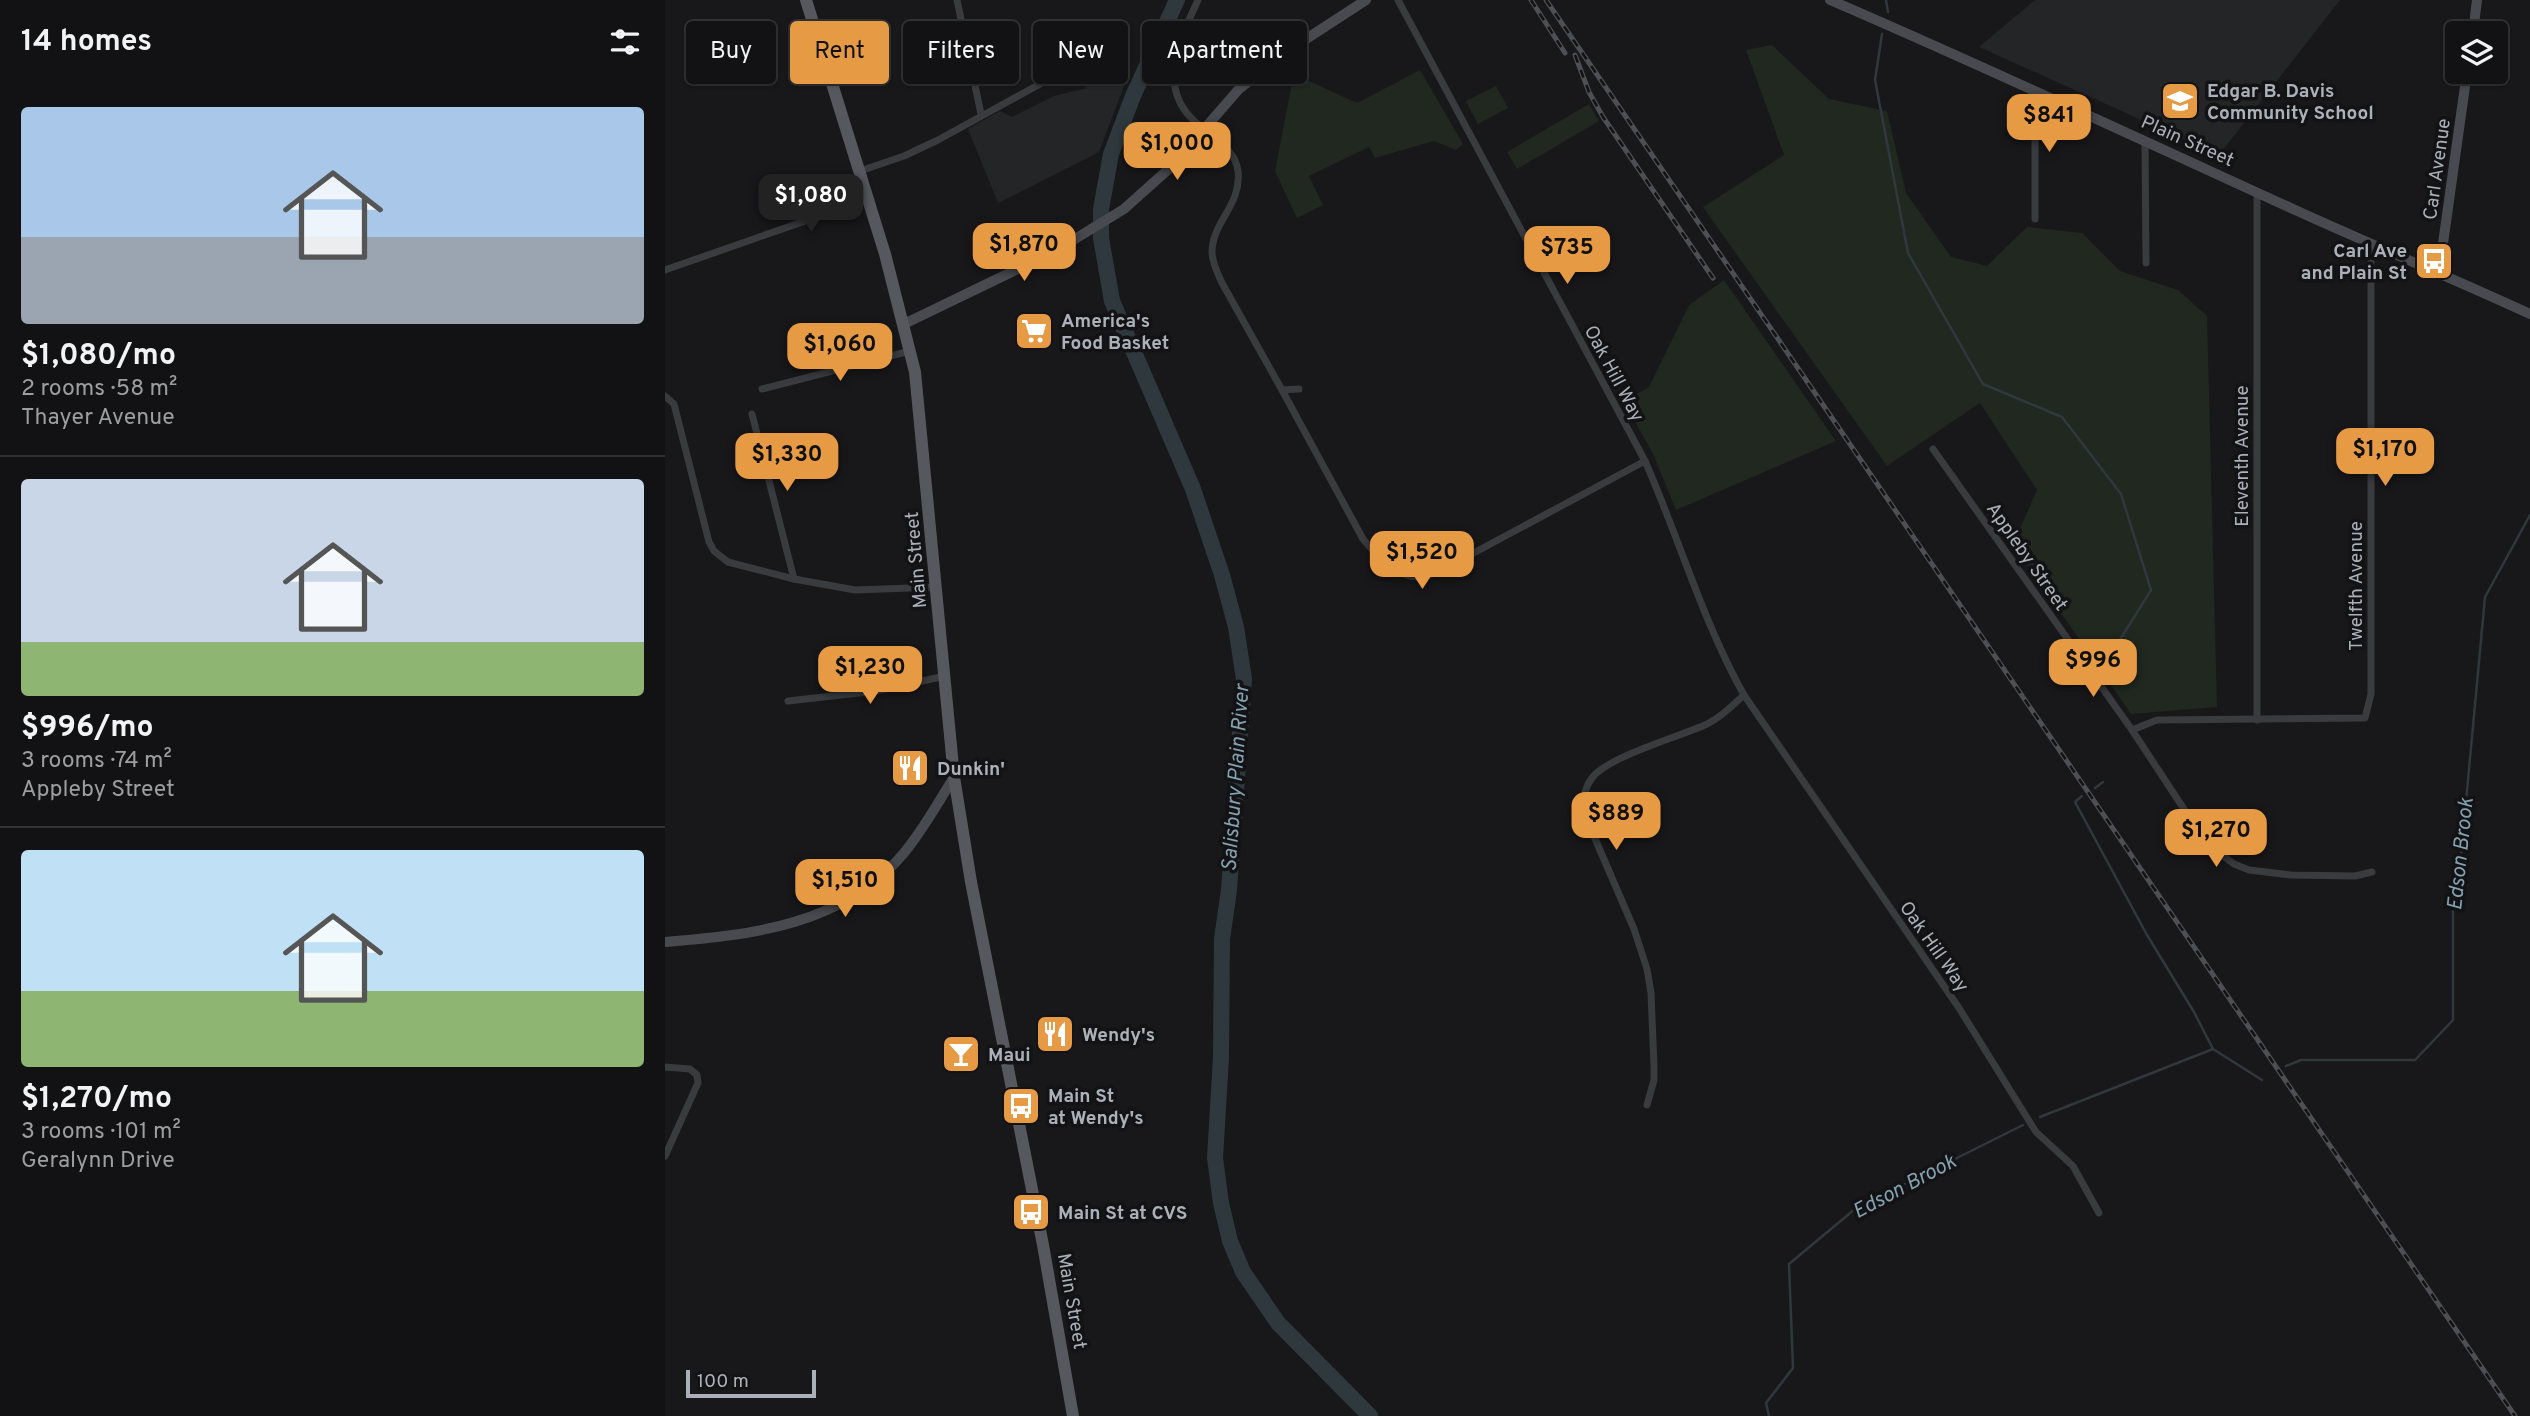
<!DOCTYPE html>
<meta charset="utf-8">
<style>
body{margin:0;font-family:Overpass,sans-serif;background:#1b1b1d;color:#f1f3f6;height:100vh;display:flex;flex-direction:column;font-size:26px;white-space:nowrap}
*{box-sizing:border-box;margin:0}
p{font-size:23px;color:#9c9ea0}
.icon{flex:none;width:38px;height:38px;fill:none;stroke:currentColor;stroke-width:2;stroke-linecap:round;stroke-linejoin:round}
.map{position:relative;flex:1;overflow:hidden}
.sheet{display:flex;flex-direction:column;background:#121214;width:665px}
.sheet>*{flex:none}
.guide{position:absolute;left:21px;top:21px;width:665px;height:63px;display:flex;gap:14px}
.fabs{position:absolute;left:1780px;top:21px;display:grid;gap:14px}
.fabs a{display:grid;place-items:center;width:63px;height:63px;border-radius:7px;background:#121214;box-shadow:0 2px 5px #0004,0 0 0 2px #313234;font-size:35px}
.scale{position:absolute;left:21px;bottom:18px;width:130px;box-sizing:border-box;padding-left:7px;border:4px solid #abb1b9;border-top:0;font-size:19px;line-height:24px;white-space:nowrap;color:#abb1b9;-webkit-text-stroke:5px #131315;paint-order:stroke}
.price{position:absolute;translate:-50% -60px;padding:0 16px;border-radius:14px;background:#e69a44;color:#111;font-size:23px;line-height:46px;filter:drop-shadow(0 2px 4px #0008)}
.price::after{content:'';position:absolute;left:50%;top:42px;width:21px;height:16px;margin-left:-10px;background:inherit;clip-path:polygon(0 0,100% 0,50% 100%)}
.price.selected{background:#222;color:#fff}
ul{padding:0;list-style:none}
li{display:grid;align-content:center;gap:14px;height:371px;padding:0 21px}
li+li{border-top:2px solid #313234}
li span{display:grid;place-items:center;height:217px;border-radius:7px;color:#555}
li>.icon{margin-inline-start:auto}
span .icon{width:126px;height:126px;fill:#fffc;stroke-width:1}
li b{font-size:30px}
h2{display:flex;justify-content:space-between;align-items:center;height:84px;padding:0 21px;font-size:30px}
.pill{padding:0 24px;border-radius:7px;background:#121214;box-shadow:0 2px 5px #0004,0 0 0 2px #313234;font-size:24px;line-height:63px}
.pill.selected{background:#e69a44;color:#111}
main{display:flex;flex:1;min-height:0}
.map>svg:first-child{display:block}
</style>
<main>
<section class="sheet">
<h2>14 homes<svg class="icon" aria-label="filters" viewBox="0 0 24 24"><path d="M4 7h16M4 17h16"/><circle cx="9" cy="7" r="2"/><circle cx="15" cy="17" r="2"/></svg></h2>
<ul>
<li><span style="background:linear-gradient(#a9c7e8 60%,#9aa5b1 0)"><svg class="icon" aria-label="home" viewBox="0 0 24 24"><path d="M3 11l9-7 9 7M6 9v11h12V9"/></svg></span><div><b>$1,080/mo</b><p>2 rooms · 58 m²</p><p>Thayer Avenue</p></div></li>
<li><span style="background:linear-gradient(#c9d6e8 75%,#8fb573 0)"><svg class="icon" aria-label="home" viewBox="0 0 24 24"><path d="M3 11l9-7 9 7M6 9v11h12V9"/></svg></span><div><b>$996/mo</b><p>3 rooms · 74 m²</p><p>Appleby Street</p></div></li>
<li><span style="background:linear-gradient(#bfe0f5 65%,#8fb573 0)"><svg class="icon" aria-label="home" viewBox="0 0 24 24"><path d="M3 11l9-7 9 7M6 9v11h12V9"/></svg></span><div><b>$1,270/mo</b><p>3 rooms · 101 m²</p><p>Geralynn Drive</p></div></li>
</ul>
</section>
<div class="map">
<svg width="1865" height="1416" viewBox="0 0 1865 1416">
<rect width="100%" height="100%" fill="#18181a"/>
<g fill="#242527">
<polygon points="1370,0 1675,0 1554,155 1314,47"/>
<polygon points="444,70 462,78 434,152 333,203 303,129 335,111 347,117 389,96 422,88 412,80"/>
</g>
<g fill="#202820">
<polygon points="1107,45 1164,99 1222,111 1241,193 1286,257 1322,266 1362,227 1417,233 1455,271 1513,290 1542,316 1552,707 1466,714 1348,544 1372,490 1315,403 1222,466 1038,207 1119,155 1081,50"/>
<polygon points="755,70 798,144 791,150 769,141 710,158 704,147 644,176 658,205 632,218 610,171 627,83 642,80 692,103"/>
<polygon points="831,86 843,108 813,124 801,101"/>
<polygon points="924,104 934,121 852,169 842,152"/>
<polygon points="1059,280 1171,441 1011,510 989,456 959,401 984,387 1024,305"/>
</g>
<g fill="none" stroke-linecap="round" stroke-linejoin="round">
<g stroke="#2f393d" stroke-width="2.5">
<polyline points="1221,0 1223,12"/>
<polyline points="1217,34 1210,80 1243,253 1318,384 1397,417 1456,494 1486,590 1448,651"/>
<polyline points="1430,788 1438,782"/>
<polyline points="1417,796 1410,802 1482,935 1529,1012 1548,1049"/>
<polyline points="1621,1066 1636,1060 1750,1060 1788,1020 1788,891 1796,855 1820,597 1865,515"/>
<polyline points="1375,1117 1548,1049 1597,1080"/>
<polyline points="1104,1416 1101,1403 1128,1368 1124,1264 1190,1209 1358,1125"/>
</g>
<polyline stroke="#2f393d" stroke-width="16" points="512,0 468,96 446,154 436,209 436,238 447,301 528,489 557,575 571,627 579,679 564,890 557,939 556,1057 550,1158 556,1203 565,1241 578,1272 613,1323 705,1416"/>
<g stroke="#393b3f" stroke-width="7">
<polyline points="292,0 316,114"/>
<path d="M 533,0 C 518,34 494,77 521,112 C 528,122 540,130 549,137 C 561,147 571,156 573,171 C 577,205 547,222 547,252 C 547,263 553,274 557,283 L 617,390 L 634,389"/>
<path d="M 733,0 L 980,461 C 1014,538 1038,622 1079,695 L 1294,1008 L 1371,1132 L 1408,1166 L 1434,1213"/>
<polyline points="1370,90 1370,219"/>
<polyline points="1480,140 1481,263"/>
<polyline points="195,171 239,156 273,140 384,79 428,67"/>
<polyline points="0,270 203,199"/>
<polyline points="97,389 245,351"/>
<path d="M 617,390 L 698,539 C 712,556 731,578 755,577 C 762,577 770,572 777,570 L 980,461"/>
<polyline points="0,396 9,404 44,542 49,551 63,562 129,579 190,590 272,587"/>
<polyline points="87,414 129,579"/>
<polyline points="1268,449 1467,730 1492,720 1700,718 1706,694 1706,244"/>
<polyline points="123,701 212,691 280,676"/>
<polyline points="1592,720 1592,192"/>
<polyline points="1467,730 1542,844 1569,864 1584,870 1626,875 1690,876 1707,872"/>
<polyline points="0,1067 25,1069 32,1075 33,1083 0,1156"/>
<path d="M 982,1105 L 989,1080 L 989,1066 L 986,993 L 982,969 L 969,929 L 922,820 C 918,805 917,791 927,778 C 942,757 1013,737 1040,725 C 1055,718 1067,706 1079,695"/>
</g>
<g stroke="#484a4f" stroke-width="10">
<path d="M 1165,0 C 1321,67 1474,139 1628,209 C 1707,245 1787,278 1865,314"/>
<polyline points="1808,33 1812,0"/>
<polyline points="1774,272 1802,72"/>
<polyline points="239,324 392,250 459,209 507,166 574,89 615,56 701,0"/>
<path d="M 0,942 C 87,935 179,925 239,853 C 258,830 273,803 289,777"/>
</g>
<polyline stroke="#56585e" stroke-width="12" points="141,0 220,254 250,372 289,777 306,882 378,1245 408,1416"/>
<defs>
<g id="rail">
<polyline points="866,0 900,53"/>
<polyline points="881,0 1850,1416"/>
<polyline points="910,55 924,92 938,117 1048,278"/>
</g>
</defs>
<use href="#rail" stroke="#4d4f54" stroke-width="5"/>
<use href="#rail" stroke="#131315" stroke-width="2.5" stroke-dasharray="8" stroke-linecap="butt"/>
</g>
<defs>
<symbol id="school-square" viewBox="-11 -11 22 22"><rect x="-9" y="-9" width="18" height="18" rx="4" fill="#e69a44" stroke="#131315"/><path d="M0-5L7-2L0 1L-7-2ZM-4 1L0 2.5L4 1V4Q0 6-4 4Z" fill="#fff"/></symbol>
<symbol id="bus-square" viewBox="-11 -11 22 22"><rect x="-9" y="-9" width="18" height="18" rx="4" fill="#e69a44" stroke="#131315"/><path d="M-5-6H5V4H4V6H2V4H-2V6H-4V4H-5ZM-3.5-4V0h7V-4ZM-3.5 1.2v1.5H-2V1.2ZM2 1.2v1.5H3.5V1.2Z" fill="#fff"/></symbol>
<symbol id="supermarket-square" viewBox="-11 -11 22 22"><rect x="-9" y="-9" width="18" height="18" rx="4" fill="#e69a44" stroke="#131315"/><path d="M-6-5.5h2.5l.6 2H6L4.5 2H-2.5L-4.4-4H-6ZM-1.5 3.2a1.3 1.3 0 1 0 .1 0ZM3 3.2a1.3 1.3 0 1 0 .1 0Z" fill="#fff"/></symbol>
<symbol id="restaurant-square" viewBox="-11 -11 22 22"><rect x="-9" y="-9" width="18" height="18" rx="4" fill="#e69a44" stroke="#131315"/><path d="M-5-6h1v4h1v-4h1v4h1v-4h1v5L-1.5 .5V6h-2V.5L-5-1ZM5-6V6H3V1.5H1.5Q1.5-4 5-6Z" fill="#fff"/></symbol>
<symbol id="bar-square" viewBox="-11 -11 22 22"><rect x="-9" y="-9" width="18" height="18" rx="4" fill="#e69a44" stroke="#131315"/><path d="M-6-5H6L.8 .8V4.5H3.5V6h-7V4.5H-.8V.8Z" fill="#fff"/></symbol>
</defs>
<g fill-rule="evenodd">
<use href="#school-square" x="1493" y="79" width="44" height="44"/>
<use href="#bus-square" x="1747" y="239" width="44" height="44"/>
<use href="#supermarket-square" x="347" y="309" width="44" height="44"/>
<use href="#restaurant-square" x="223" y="746" width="44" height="44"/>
<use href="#restaurant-square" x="368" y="1012" width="44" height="44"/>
<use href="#bar-square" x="274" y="1032" width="44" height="44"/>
<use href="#bus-square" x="334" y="1084" width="44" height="44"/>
<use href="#bus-square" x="344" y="1190" width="44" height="44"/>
</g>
<g text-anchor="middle" stroke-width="7" stroke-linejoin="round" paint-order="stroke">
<g font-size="19" font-weight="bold" fill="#abb1b9" stroke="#131315" text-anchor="start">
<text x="1542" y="97">Edgar B. Davis<tspan x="1542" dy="22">Community School</tspan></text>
<text x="1742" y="257" text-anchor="end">Carl Ave<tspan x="1742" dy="22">and Plain St</tspan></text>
<text x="396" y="327">America's<tspan x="396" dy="22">Food Basket</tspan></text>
<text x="272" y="775">Dunkin'</text>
<text x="417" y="1041">Wendy's</text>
<text x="323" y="1061">Maui</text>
<text x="383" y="1102">Main St<tspan x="383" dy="22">at Wendy's</tspan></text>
<text x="393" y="1219">Main St at CVS</text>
</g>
<g font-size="19" fill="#abb1b9" stroke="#131315">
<text transform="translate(1523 140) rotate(24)" y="7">Plain Street</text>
<text transform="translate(1771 169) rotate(-82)" y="7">Carl Avenue</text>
<text transform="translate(950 373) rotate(62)" y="7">Oak Hill Way</text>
<text transform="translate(1576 456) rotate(-90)" y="7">Eleventh Avenue</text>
<text transform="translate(1363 556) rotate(55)" y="7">Appleby Street</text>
<text transform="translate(250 560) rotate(-95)" y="7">Main Street</text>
<text transform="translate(1690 586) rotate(-90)" y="7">Twelfth Avenue</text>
<text transform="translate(1270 946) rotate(55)" y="7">Oak Hill Way</text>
<text transform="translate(408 1301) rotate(80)" y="7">Main Street</text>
</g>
<g font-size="21" font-style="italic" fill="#85a2b1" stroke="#131315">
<text transform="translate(570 778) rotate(-86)" y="7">Salisbury Plain River</text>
<text transform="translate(1795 854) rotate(-84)" y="7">Edson Brook</text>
<text transform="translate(1239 1186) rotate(-28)" y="7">Edson Brook</text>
</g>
</g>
</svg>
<div class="fabs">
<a><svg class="icon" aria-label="layers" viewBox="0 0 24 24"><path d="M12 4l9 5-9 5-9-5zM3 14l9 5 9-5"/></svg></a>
</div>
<div class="scale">100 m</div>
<b class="price" style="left:1384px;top:154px">$841</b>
<b class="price" style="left:512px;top:182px">$1,000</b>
<b class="price selected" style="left:146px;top:234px">$1,080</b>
<b class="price" style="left:359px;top:283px">$1,870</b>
<b class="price" style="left:902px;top:286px">$735</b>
<b class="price" style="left:175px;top:383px">$1,060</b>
<b class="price" style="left:1720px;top:488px">$1,170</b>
<b class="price" style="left:122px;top:493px">$1,330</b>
<b class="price" style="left:757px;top:591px">$1,520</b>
<b class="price" style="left:1428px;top:699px">$996</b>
<b class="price" style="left:205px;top:706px">$1,230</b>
<b class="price" style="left:951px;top:852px">$889</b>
<b class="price" style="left:1551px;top:869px">$1,270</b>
<b class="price" style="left:180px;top:919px">$1,510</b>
<div class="guide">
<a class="pill">Buy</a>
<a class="pill selected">Rent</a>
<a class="pill">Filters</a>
<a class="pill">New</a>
<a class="pill">Apartment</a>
</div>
</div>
</main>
